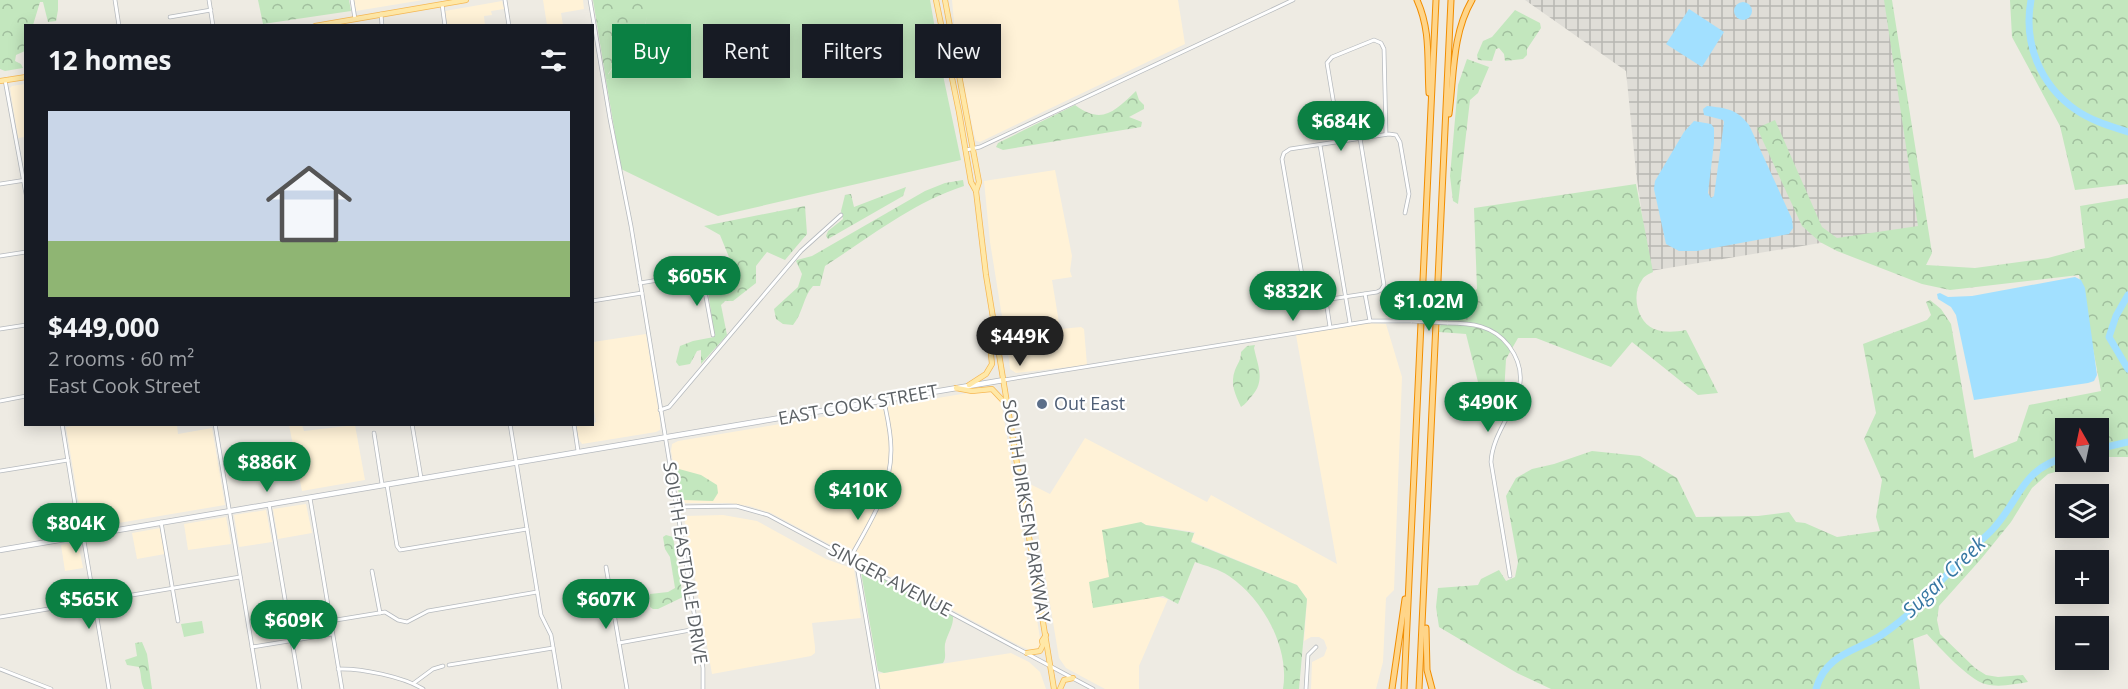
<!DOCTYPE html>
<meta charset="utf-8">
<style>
body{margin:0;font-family:"Open Sans",sans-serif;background:#20242c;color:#f1f3f6;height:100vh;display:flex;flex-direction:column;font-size:22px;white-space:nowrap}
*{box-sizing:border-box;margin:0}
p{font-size:20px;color:#9ea1a6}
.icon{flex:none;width:33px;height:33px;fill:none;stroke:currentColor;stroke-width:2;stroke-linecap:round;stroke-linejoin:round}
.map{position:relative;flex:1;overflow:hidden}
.panel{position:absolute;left:24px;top:24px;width:570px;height:402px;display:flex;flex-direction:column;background:#171b24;border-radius:0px;box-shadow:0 3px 15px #0003}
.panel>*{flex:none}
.guide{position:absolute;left:612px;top:24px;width:570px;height:54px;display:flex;gap:12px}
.needle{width:39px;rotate:351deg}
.buttons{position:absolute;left:2055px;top:418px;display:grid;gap:12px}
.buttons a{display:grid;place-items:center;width:54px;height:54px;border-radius:0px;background:#171b24;box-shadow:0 3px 15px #0003;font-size:30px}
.price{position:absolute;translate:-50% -51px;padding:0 14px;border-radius:21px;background:#0b8043;color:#fff;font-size:20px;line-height:39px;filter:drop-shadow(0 2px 3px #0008)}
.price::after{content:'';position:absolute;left:50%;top:36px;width:18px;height:14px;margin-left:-9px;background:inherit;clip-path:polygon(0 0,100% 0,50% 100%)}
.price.on{background:#222;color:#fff}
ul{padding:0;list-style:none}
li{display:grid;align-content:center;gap:12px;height:318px;padding:0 24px}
li span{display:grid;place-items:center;height:186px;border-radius:0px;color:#555}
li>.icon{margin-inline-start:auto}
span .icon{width:108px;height:108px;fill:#fffc;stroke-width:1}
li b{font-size:26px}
h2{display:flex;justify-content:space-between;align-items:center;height:72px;padding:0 24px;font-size:26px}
.pill{padding:0 21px;border-radius:0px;background:#171b24;box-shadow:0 3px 15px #0003;font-size:21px;line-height:54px}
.pill.on{background:#0b8043;color:#fff}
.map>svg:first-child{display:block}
</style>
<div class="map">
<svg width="2128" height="689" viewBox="0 0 2128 689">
<defs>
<pattern id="industrial-grid" width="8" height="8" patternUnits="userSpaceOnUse" patternTransform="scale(1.5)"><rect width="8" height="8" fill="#dfddd7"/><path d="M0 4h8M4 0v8" fill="none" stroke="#b8b7b2"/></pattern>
<pattern id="forest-crowns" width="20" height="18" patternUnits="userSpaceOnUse" patternTransform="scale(1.5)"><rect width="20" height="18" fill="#c3e7be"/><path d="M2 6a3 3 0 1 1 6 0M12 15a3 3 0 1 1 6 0" fill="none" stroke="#a1bf9e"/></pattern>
</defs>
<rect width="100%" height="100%" fill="#eeebe3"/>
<g fill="#fff2d7">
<polygon points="354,0 423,0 356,11"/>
<polygon points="543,0 583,0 584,9 561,13 563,25 547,25"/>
<polygon points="952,0 1178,0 1185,44 980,142 976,141 974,134 956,45"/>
<polygon points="502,1 504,9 491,11 492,15 484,16 485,25 447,25 445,11"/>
<polygon points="25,84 25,137 18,138 10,88 12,86"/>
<polygon points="1055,170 1072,256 1070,271 1072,277 1052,280 1060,329 1081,327 1084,329 1087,365 1016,373 1010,369 1009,360 990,242 984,181"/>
<polygon points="1364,323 1386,324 1402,377 1394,590 1386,598 1383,662 1376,689 1311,689 1312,662 1324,656 1327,648 1324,640 1319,637 1311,637 1304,641 1307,599 1297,585 1191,541 1195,532 1146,525 1141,522 1109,578 1089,582 1168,599 1139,666 1139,689 1105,689 1066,668 1059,658 1030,484 1050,494 1085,438 1207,502 1211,495 1337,564 1296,335"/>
<polygon points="646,334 660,420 660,430 656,432 582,444 579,440 576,426 592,424 596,422 592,399 593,342"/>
<polygon points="986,390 994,392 1000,399 1002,406 1040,638 1041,644 1037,650 1032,651 1020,646 771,513 749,506 728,503 685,503 679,498 671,451 672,444 678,441"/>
<polygon points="78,425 177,425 178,434 212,428 225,505 83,529 66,427"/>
<polygon points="289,425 302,425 304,431 355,425 365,480 302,491"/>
<polygon points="306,504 312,533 278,539 273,509"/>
<polygon points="266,510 272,542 239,547 234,515"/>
<polygon points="723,515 757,521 826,559 854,569 861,618 812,623 815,647 815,653 811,656 712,674 684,516"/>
<polygon points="226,517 231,544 188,550 184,524"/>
<polygon points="160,528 165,554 137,559 132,533"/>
<polygon points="78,542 83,568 65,571 61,545"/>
<polygon points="1011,653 1029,662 1040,672 1046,689 880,689 877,674"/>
</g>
<polygon fill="url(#industrial-grid)" points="1525,0 1888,0 1923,226 1650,271 1636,172 1626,71"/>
<g fill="#c3e7be">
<polygon points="650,0 930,0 944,80 961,160 718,216 621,169 606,80 609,79 608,75 622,53 628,48 630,39 645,25"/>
<path d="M 862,569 L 866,569 L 953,616 C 954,625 947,635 945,644 C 944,652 947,657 943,663 L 884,673 L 878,671 L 861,572 Z"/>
<polygon points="202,621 204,633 184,637 181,624"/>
</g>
<g fill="url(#forest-crowns)">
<polygon points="0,0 58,0 58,10 56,21 48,22 43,2 40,2 33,25 26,26 25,51 16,55 15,61 21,64 23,68 5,71 0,69"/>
<polygon points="258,0 349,0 351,11 263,24"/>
<polygon points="593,0 650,0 651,2 645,25 630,39 624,54 622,53 608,74 611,77 609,79 606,80"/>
<path d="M 1884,0 L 1892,0 L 1932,253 L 1926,265 L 1975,268 L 2048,258 L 2085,248 L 2080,206 L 2128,198 L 2128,457 L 2109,457 L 2099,460 L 2098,429 L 2066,429 L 2066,462 L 2092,462 L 2048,474 L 2032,488 L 2011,522 L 1981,559 L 1939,606 L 1937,620 L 1940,634 L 1975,668 L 1986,675 L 1998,677 L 2023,675 L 2028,682 C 2015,684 1999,688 1985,684 C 1969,680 1939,647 1927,634 L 1913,639 L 1920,689 L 1551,689 L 1517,673 L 1439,627 L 1436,607 L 1438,588 L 1478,585 L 1481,579 L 1499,570 L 1506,581 L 1515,577 L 1518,562 L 1506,496 L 1516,478 L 1532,469 L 1554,464 L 1592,451 L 1640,456 L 1677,478 L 1696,517 L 1758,516 L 1789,512 L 1796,522 L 1805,523 L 1837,537 L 1880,531 L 1876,517 L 1882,480 L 1864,439 L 1876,413 L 1863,344 L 1927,320 L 1931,315 L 1926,302 L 1930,300 L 1941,309 L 1951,324 L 1974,458 L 2017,441 L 2029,405 L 2101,391 L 2079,275 L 1950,290 L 1922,284 L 1837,251 L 1820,242 L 1802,226 L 1757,128 L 1775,120 L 1822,227 L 1837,238 L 1918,226 Z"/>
<polygon points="2010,0 2128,0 2128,184 2075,190 2060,126 2012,37"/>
<polygon points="1515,10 1540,23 1541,28 1527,49 1527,55 1523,59 1505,61 1504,54 1499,48 1496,49 1492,61 1478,60 1477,55 1483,41 1492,37"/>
<polygon points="1467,59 1489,67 1478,93 1470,100 1458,204 1453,201 1450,176 1458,85"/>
<path d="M 1136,91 L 1139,100 L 1144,105 L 1144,109 L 1129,117 L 1142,122 L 1141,127 L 1003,150 L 996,147 L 998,143 L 1075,105 C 1102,125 1114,112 1136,91 Z"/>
<path d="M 963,180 L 964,186 C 912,203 870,237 825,266 L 820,286 L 813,286 C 803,297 803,313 793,325 L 783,324 L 776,319 L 774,309 L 798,287 L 802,274 L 796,261 L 797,260 L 812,256 L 925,191 L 945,183 Z"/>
<path d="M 1636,184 L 1653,272 C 1649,274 1644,276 1642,280 C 1631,294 1637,322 1654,329 C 1665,333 1675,332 1686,330 L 1718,393 L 1698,395 L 1632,342 L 1611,367 L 1536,338 L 1518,338 L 1506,359 L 1503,412 L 1487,418 L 1466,334 L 1439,332 L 1444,308 L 1477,289 L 1474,208 Z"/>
<polygon points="906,187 903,196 828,239 826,236 828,231 843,219 841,211 845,195 851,194 854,207"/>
<polygon points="805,206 807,234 785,260 767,252 756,266 756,283 733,301 725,301 721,305 727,335 701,364 701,350 697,351 690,364 679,366 676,362 680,346 693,341 714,337 706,273 733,267 720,235 704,226"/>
<path d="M 1255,345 L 1254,348 C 1258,367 1266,381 1251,397 C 1247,401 1246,404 1241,407 C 1235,394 1230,384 1235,370 C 1238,363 1241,360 1241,352 L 1247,346 Z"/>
<polygon points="679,469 701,475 717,485 718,493 713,501 683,500 679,495 675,470"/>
<path d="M 1141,522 L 1146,525 L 1194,533 L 1191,542 L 1297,585 L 1307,599 L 1299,689 L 1283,689 C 1290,648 1263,599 1229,576 C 1219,569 1206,566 1195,562 L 1178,604 L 1163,596 L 1093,608 L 1089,582 L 1109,577 L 1102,530 Z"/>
<polygon points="666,535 673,537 683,597 658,609 653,609 650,607 650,594 668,592 675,588 670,557 665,549 663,537"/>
<path d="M 142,642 L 147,654 L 152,689 L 144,689 C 140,680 142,676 139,667 L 127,665 L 125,660 L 137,656 L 135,643 Z"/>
</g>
<g fill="#a2e0ff">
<circle cx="1743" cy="11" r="9"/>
<polygon points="1689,9 1724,32 1702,67 1666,44"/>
<path d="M 1707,106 C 1726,108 1737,109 1749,125 L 1792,219 L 1793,228 L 1789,234 L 1697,251 L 1679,251 L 1666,244 L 1654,189 L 1655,181 L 1684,132 L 1694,121 L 1711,124 L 1714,128 L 1714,143 L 1708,193 L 1711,198 L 1714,196 L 1724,122 L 1723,120 L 1704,115 L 1703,109 Z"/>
<polygon points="2075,277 2081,280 2085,288 2097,375 2094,381 2088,383 1974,400 1956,315 1951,307 1938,299 1937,294 1940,293 1948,297 1972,296"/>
</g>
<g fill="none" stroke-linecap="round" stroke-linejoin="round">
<g stroke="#a2e0ff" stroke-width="7">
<path d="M 2031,0 C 2023,43 2040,85 2076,110 C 2092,121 2110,126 2128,132"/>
<polyline points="2128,295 2116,316 2109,337 2128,369"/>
<polyline points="2098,449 2128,442"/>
<path d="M 1816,689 C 1826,654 1854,652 1880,636 C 1892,628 1906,617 1916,607 C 1933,591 1947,574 1963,557 C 1972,547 1984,539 1993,529 C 2020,500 2021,469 2066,457"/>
</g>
<defs>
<g id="street">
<polyline points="115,0 119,26"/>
<polyline points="209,0 213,26"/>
<polyline points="352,0 355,19"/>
<polyline points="505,0 509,26"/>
<polyline points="590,0 610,119 631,226 703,668 703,689"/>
<polyline points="442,4 445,26"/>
<polyline points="381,14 382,26"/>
<polyline points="170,17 211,10"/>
<polyline points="5,80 26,194"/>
<polyline points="1360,138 1384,285 1381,290 1377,292 1311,302 1306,298 1282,159 1284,153 1290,149 1389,134 1396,135 1400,142 1409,194 1405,213"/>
<polyline points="1340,141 1327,63 1332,57 1374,40 1381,43 1384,49 1386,134"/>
<polyline points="1320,145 1350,323"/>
<polyline points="966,150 980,147 1293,0"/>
<polyline points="0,184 26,180"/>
<polyline points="0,256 26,252"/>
<polyline points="640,283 695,274 702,275 713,335"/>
<polyline points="1365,294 1370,321"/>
<polyline points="592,301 642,293"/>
<polyline points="1326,301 1330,327"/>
<path d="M 1447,323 C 1471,323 1493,325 1509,346 C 1542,391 1493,420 1491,462 L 1510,576"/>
<polyline points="0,329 26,325"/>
<polyline points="1004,380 1370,321 1412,321"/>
<polyline points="0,401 26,396"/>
<polyline points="660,410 669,407 801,251 841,215"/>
<polyline points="62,424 79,529 84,541 109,689"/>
<polyline points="215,424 259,689"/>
<polyline points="412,424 421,478"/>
<polyline points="510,424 541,615 551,635 560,689"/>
<polyline points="574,424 578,451"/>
<polyline points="374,433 382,484"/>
<polyline points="0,471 68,460"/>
<polyline points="387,485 397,546 400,550 527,529"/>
<polyline points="310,498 342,689"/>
<polyline points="269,504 300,689"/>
<polyline points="677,507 736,506 768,515 1093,689"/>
<polyline points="161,522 178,621"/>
<path d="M 850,558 C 870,523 892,489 891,448 C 891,432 887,416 884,401"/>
<polyline points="859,563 857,566 878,689"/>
<polyline points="606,567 627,689"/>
<polyline points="372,571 380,613"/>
<polyline points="0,617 240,577"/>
<polyline points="330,621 385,612 398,620 407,622 428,611 537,592"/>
<polyline points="619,643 696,629"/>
<polyline points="252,647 332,634"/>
<polyline points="449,665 553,648"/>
<polyline points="0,669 51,689"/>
<path d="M 338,669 C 361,668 404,677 423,689"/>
<polyline points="414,683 433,669 443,666"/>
<polyline points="1306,689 1308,655 1316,647"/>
</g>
<polyline id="secondary" points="0,550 1004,380"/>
<g id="primary">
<polyline points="936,0 959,112 971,182 976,191"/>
<polyline points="945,0 979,182 976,191 986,275 1054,689"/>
<polyline points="315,26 466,0"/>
<polyline points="0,81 26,77"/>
<polyline points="969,385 986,374 992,364 989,336 992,321"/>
<polyline points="956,388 972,391 992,389 1008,406"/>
<polyline points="1027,653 1040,651 1043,645 1042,641 1046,635"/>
<polyline points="1060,689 1064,680 1073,678"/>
</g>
<g id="highway">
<path d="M 1417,0 C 1431,31 1427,60 1429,93"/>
<path d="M 1449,114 C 1454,76 1452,34 1472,0"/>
<polyline points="1426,628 1427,670 1432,689"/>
<polyline points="1392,689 1405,599"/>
<polyline points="1404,689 1436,0"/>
<polyline points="1419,689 1451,0"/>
</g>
</defs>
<use href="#street" stroke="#b6babe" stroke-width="4.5"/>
<use href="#secondary" stroke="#b5b9be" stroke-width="6"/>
<use href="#primary" stroke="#f6b854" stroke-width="6"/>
<use href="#highway" stroke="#f18d00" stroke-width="7"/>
<use href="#street" stroke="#fff" stroke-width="3"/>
<use href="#secondary" stroke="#fff" stroke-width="4.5"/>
<use href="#primary" stroke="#ffe8a7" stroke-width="4.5"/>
<use href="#highway" stroke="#ffd589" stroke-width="5"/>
<defs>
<polyline id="street-bridge" points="1412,321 1447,323"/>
</defs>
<use href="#street-bridge" stroke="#b6babe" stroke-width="4.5" stroke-linecap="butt"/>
<use href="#street-bridge" stroke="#fff" stroke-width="3"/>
</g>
<circle fill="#5c6f8a" stroke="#fff" stroke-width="2" cx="1042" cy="404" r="6"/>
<g text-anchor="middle" stroke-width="4.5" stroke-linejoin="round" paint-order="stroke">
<g font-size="18" fill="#4e5e75" stroke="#fff" text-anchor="start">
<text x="1054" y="410">Out East</text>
</g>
<g font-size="18" fill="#5b6064" stroke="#fff">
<text transform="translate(858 405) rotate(-10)" y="6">EAST COOK STREET</text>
<text transform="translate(1026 511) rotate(81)" y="6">SOUTH DIRKSEN PARKWAY</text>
<text transform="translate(685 563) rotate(81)" y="6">SOUTH EASTDALE DRIVE</text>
<text transform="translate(890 580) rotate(28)" y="6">SINGER AVENUE</text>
</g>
<g font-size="20" font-style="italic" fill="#3777a3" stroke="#fff">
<text transform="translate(1944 577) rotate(-44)" y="7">Sugar Creek</text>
</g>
</g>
</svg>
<div class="buttons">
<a><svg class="needle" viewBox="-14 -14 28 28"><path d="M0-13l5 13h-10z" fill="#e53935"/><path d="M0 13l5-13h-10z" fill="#9ea1a6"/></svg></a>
<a><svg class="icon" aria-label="layers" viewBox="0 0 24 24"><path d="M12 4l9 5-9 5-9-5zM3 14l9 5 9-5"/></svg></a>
<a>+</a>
<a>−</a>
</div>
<b class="price" style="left:1341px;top:152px">$684K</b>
<b class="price" style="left:697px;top:307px">$605K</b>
<b class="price" style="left:1293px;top:322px">$832K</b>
<b class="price" style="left:1429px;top:332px">$1.02M</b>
<b class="price on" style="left:1020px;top:367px">$449K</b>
<b class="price" style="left:1488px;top:433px">$490K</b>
<b class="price" style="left:267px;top:493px">$886K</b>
<b class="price" style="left:858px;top:521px">$410K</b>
<b class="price" style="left:76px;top:554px">$804K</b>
<b class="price" style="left:89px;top:630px">$565K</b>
<b class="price" style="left:606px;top:630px">$607K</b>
<b class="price" style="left:294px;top:651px">$609K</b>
<div class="guide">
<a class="pill on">Buy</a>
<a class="pill">Rent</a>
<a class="pill">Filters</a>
<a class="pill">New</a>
</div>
<section class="panel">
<h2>12 homes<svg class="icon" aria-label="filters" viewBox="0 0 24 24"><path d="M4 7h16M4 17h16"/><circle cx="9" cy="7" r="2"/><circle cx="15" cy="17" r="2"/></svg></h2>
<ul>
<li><span style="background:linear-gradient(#c9d6e8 70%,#8fb573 0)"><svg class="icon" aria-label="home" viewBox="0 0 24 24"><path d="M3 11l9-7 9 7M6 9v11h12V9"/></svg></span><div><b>$449,000</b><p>2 rooms · 60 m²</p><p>East Cook Street</p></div></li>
</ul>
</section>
</div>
